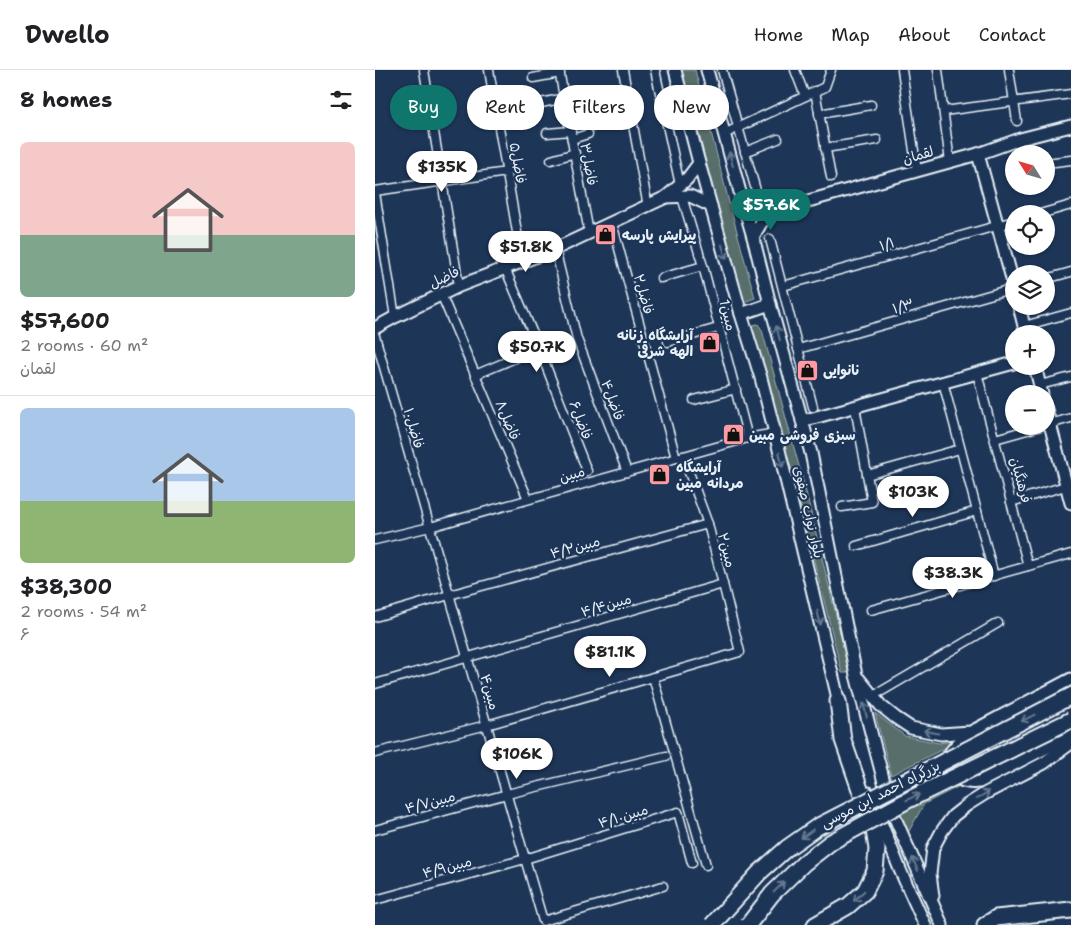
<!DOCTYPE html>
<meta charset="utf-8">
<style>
body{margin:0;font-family:"Shantell Sans","Playpen Sans Arabic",sans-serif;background:#f6f6f6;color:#202124;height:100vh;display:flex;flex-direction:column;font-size:19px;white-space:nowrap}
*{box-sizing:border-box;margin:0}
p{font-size:16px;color:#757577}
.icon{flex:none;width:28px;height:28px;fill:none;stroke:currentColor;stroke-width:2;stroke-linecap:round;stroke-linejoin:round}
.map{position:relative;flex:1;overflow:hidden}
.drawer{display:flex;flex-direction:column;background:#fff;width:375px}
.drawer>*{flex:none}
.guide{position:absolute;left:15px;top:15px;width:475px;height:45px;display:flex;gap:10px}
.needle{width:32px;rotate:307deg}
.tools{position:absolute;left:630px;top:75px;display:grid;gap:10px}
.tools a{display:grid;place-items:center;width:50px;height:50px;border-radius:50%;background:#fff;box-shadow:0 1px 4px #0004;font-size:25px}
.price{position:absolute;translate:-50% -42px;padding:0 11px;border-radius:18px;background:#fff;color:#222;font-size:16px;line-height:32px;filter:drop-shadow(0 1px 2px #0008)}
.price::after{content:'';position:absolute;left:50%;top:30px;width:15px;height:11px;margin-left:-8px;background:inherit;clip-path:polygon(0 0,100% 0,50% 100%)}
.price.on{background:#0f766e;color:#fff}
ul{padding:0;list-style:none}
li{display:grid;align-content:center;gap:10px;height:265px;padding:0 20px}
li+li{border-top:1px solid #e0e0e0}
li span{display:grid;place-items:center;height:155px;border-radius:8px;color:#555}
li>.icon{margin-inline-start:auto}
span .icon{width:90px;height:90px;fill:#fffc;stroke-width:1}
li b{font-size:21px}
h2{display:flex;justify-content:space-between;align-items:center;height:60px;padding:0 20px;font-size:21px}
.tag{padding:0 18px;border-radius:22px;background:#fff;box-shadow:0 1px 4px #0004;font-size:18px;line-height:45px}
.tag.on{background:#0f766e;color:#fff}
header{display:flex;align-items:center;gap:30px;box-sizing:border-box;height:70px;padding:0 25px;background:#fff;border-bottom:1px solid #e0e0e0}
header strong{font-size:24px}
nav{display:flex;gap:28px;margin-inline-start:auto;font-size:18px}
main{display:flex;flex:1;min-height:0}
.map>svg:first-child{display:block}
</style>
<header>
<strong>Dwello</strong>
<nav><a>Home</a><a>Map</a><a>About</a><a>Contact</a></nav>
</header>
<main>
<section class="drawer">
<h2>8 homes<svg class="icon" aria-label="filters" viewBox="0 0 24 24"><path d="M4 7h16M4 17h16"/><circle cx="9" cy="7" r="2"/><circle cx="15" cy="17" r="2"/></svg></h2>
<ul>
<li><span style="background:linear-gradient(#f6c9c9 60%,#7fa58c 0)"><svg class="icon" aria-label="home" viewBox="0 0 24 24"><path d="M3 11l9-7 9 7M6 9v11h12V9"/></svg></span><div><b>$57,600</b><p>2 rooms · 60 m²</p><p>لقمان</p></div></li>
<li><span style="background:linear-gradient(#a9c7e8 60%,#8fb573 0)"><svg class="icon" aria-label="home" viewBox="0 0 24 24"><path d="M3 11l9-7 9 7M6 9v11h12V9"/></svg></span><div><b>$38,300</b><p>2 rooms · 54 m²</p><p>۶</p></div></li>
</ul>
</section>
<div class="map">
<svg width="696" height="855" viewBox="0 0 696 855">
<rect width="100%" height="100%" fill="#1d3557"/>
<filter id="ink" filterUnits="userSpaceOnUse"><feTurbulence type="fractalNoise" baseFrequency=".02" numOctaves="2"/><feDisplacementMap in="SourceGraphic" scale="10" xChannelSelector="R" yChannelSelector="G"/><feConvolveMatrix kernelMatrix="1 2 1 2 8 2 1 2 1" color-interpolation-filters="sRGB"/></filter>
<g filter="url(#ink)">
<g fill="#586e6a" stroke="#a0b0b1">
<polygon points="306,0 320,0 355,136 380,228 369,232"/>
<polygon points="383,254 387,260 430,418 475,603 467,603 417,402 378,265 377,255"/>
<polygon points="500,643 530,666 564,673 586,670 516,705"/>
<polygon points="673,671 549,734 529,770 524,744 544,732"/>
</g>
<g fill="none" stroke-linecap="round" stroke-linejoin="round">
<defs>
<g id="street">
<polyline points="49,0 84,216"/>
<polyline points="114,0 147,191"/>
<polyline points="184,0 214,163"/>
<polyline points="248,0 273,137"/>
<polyline points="280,0 305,115"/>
<polyline points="347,0 382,124"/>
<polyline points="420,0 430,26"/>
<polyline points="527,0 542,101"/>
<polyline points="563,0 575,92"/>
<polyline points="634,0 642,51"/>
<polyline points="158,8 185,3"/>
<polyline points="440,21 456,107"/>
<polyline points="166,33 209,24"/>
<polyline points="569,41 696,24"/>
<polyline points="444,44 496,35"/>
<polyline points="172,63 196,61"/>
<polyline points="349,64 450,17 456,0"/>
<polyline points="197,69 213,64"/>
<polyline points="450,78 502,70"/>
<polyline points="370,82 403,69"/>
<polyline points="176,90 200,83"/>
<polyline points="671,93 696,90"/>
<polyline points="0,121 132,102"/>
<polyline points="0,123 20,247"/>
<polyline points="307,127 328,196 373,368"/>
<polyline points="665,144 696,135"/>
<polyline points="237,153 301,388"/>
<polyline points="395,169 438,337"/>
<polyline points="180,179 202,269 252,402"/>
<polyline points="130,198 164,278 212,401"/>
<polyline points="286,208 328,196"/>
<polyline points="671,209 696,202"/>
<polyline points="408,216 639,151"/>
<polyline points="66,224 153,429"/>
<polyline points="649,256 696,243"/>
<polyline points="0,266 168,851 288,816"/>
<polyline points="293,272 343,258"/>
<polyline points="423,279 639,218"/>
<polyline points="602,303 653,496"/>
<polyline points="100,305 164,278"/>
<polyline points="568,312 619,506"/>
<polyline points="665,315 696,307"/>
<polyline points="319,330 361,319"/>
<polyline points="671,355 696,348"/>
<polyline points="620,369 666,356"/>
<polyline points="492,405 585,379"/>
<polyline points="636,432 694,415"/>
<polyline points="467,437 497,432 480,337"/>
<polyline points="0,470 55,457 373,368 400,363"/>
<polyline points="481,476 602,441"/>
<polyline points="496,540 696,484"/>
<polyline points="0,547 74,525 333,454"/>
<polyline points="278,607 331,795"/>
<polyline points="0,614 348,514"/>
<polyline points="497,625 507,621 623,553"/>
<polyline points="0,683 112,655 365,582 333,454 308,386"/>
<polyline points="0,760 132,724 291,686"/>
<polyline points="0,830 150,789 303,742 317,793"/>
</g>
<g id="secondary">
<polyline points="300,0 324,93 366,244 386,308 400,363 465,637"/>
<polyline points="332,0 366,126 378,167 395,234 436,383 481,605 516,739 567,855"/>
<polyline points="603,84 639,216"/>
<polyline points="366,126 380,137 397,141"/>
<polyline points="291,127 315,126 336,136"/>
<polyline points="378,167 386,153 397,141 603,84 645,69 696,56"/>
<polyline points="644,236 651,264"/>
<polyline points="366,244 395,234"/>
<polyline points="0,258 20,247 84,216 180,179 291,127 312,109 324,93"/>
<polyline points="660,296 667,324"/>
<polyline points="671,339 696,433"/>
<polyline points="427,351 639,293"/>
<polyline points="484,609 506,636 521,648 536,658 566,664 596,662 696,609"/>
<path d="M 596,662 C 589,669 578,676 574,685 C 567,698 580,710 593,712 C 597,713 601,712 604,712 L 696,665"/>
<polyline points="494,723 526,802 550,855"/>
<polyline points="558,826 555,804 558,778 567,761 578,746 592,735 611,723 669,693 696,673"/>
</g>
<g id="highway">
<polyline points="440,855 473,836 490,821 500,801 502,779 499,760 468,670 463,631"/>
<polyline points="610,855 621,848 696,840"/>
</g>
</defs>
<use href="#street" stroke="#e8f1f8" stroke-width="11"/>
<use href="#secondary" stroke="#e8f1f8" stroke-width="15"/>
<use href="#highway" stroke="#e8f1f8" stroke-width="19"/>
<use href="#street" stroke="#1d3557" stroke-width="8"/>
<use href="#secondary" stroke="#1d3557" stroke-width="11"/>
<use href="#highway" stroke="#1d3557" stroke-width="15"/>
<defs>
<g id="highway-bridge">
<polyline points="337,855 384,803 412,778 442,757 696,626"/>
<polyline points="373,855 397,824 429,793 456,772 535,729 696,650"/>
</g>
</defs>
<use href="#highway-bridge" stroke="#e8f1f8" stroke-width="19" stroke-linecap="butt"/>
<use href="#highway-bridge" stroke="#1d3557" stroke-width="15"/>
</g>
<defs><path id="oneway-shaft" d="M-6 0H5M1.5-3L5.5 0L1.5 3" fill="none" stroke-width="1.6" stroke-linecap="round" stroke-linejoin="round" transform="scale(1.25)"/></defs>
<g stroke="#64778f">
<use href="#oneway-shaft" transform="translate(356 89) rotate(-105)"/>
<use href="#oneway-shaft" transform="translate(349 182) rotate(74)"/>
<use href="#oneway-shaft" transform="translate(403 263) rotate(-105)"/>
<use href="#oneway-shaft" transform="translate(406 390) rotate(77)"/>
<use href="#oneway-shaft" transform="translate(444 548) rotate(77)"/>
<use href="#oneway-shaft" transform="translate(490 640) rotate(-104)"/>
<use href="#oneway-shaft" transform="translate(653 648) rotate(153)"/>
<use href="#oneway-shaft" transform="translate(556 662) rotate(-168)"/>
<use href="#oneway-shaft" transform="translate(608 725) rotate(-30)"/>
<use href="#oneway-shaft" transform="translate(538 727) rotate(-27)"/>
<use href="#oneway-shaft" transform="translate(432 764) rotate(144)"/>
<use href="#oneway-shaft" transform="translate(540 794) rotate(-113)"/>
<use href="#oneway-shaft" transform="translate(404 817) rotate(-44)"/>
<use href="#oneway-shaft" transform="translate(484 826) rotate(136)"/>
</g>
</g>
<defs>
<symbol id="shop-square" viewBox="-11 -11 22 22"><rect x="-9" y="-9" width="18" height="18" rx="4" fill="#ff9aa2" stroke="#1d3557"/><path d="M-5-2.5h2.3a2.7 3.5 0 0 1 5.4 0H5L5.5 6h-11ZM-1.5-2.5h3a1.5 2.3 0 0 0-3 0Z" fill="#111"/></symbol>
</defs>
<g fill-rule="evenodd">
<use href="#shop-square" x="218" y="152" width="25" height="25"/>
<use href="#shop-square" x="322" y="260" width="25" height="25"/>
<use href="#shop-square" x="420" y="288" width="25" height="25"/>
<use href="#shop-square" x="346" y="352" width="25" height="25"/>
<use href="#shop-square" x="272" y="392" width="25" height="25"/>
</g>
<g text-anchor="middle" stroke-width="4.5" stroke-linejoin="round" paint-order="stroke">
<g font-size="14" fill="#e8f1f8" stroke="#1d3557">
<text transform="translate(543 85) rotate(-16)" y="5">لقمان</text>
<text transform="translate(143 93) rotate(80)" y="5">۵فاضل</text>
<text transform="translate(214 94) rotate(80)" y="5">۳فاضل</text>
<text transform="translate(512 174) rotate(-16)" y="5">۱/۱</text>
<text transform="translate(69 207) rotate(-25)" y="5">فاضل</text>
<text transform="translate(269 224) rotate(75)" y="5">۲فاضل</text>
<text transform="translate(528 236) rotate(-16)" y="5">۱/۳</text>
<text transform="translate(353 245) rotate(76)" y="5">1مبین</text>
<text transform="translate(238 330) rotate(70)" y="5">۴فاضل</text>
<text transform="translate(133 350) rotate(67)" y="5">۸فاضل</text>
<text transform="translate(206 350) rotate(69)" y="5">۶فاضل</text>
<text transform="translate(39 358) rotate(74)" y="5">۱۰فاضل</text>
<text transform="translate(197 404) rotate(-16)" y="5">مبین</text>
<text transform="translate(646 410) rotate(75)" y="5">فرهنگیان</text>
<text transform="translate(434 442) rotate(77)" y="5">بلوار نواب صفوی</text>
<text transform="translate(200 477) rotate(-15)" y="5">۴/۲مبین</text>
<text transform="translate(352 480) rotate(76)" y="5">۲مبین</text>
<text transform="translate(231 535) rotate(-16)" y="5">۴/۴مبین</text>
<text transform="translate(115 622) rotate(74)" y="5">۴مبین</text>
<text transform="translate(505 724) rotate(-27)" y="5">بزرگراه احمد ابن موسی</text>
<text transform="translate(55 732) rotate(-15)" y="5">۴/۷مبین</text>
<text transform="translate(248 746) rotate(-17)" y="5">۴/۱۰مبین</text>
<text transform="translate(72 797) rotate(-15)" y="5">۴/۹مبین</text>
</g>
<g font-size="14" font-weight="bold" fill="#e8f1f8" stroke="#1d3557" text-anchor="start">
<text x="247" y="170">پیرایش پارسه</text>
<text x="318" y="270" text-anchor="end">آرایشگاه زنانه<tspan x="318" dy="16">الهه شرقی</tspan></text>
<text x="448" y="305">نانوایی</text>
<text x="374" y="370">سبزی فروشی مبین</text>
<text x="301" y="402">آرایشگاه<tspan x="301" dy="16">مردانه مبین</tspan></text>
</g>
</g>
</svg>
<div class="tools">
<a><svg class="needle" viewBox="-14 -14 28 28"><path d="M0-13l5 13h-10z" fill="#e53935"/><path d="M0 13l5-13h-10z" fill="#757577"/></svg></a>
<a><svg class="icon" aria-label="locate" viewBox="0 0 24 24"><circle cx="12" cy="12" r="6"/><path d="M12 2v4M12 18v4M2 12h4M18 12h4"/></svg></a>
<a><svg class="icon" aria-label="layers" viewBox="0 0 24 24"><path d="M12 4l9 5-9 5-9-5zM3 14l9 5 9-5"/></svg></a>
<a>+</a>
<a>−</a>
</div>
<b class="price" style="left:67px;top:123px">$135K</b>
<b class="price on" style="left:396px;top:161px">$57.6K</b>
<b class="price" style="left:151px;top:203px">$51.8K</b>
<b class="price" style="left:162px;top:303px">$50.7K</b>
<b class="price" style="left:538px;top:448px">$103K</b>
<b class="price" style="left:578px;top:529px">$38.3K</b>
<b class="price" style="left:235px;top:608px">$81.1K</b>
<b class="price" style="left:142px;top:710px">$106K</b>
<div class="guide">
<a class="tag on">Buy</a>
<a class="tag">Rent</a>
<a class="tag">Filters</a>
<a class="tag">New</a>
</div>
</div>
</main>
